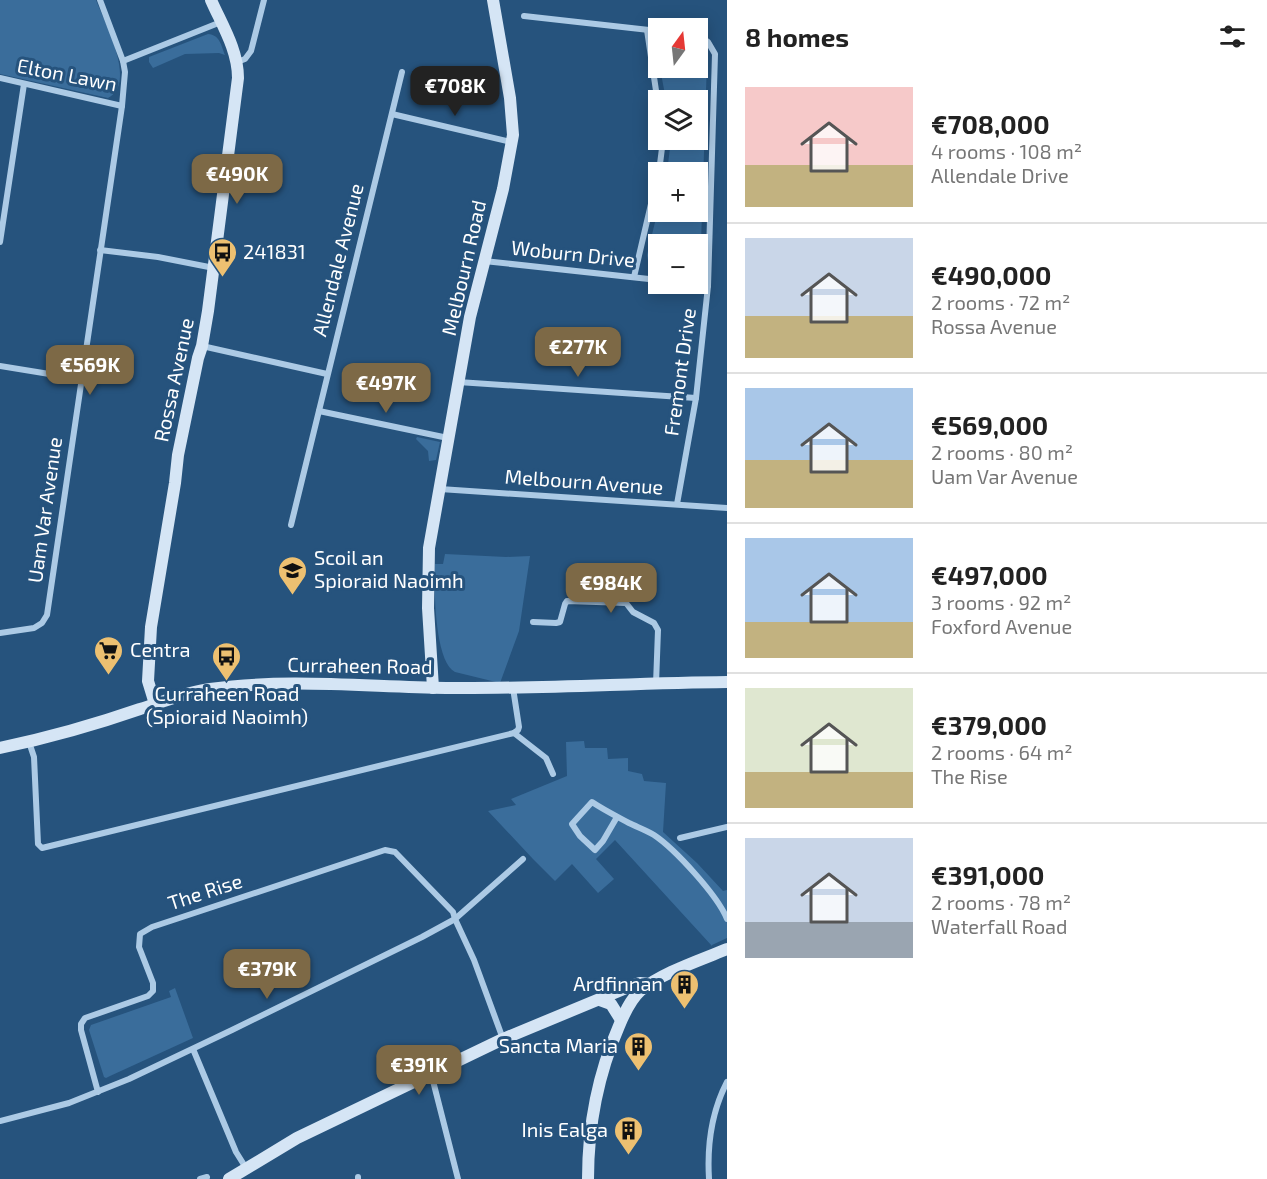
<!DOCTYPE html>
<meta charset="utf-8">
<style>
body{margin:0;font-family:"Exo 2",sans-serif;background:#f6f6f6;color:#222;height:100vh;display:flex;flex-direction:column;font-size:22px;white-space:nowrap}
*{box-sizing:border-box;margin:0}
p{font-size:20px;color:#767676}
.icon{flex:none;width:33px;height:33px;fill:none;stroke:currentColor;stroke-width:2;stroke-linecap:round;stroke-linejoin:round}
.map{position:relative;flex:1;overflow:hidden}
.panel{display:flex;flex-direction:column;background:#fff;width:540px}
.panel>*{flex:none}
.needle{width:39px;rotate:15deg}
.tools{position:absolute;left:648px;top:18px;display:grid;gap:12px}
.tools a{display:grid;place-items:center;width:60px;height:60px;border-radius:0px;background:#fff;box-shadow:0 3px 15px #0003;font-size:30px}
.price{position:absolute;translate:-50% -51px;padding:0 14px;border-radius:12px;background:#7d6946;color:#fff;font-size:20px;line-height:39px;filter:drop-shadow(0 2px 3px #0008)}
.price::after{content:'';position:absolute;left:50%;top:36px;width:18px;height:14px;margin-left:-9px;background:inherit;clip-path:polygon(0 0,100% 0,50% 100%)}
.price.active{background:#222;color:#fff}
ul{padding:0;list-style:none}
li{display:flex;align-items:center;gap:18px;height:150px;padding:0 18px}
li+li{border-top:2px solid #e0e0e0}
li span{display:grid;place-items:center;flex:none;width:168px;height:120px;border-radius:0px;color:#555}
li>.icon{margin-inline-start:auto}
span .icon{width:72px;height:72px;fill:#fffc;stroke-width:1}
li b{font-size:26px}
h2{display:flex;justify-content:space-between;align-items:center;height:72px;padding:0 18px;font-size:26px}
main{display:flex;flex:1;min-height:0}
.map>svg:first-child{display:block}
</style>
<main>
<div class="map">
<svg width="727" height="1179" viewBox="0 0 727 1179">
<rect width="100%" height="100%" fill="#26537d"/>
<g fill="#3a6d9b">
<path d="M 0,0 L 96,0 C 104,21 138,84 108,98 L 0,74 Z"/>
<path d="M 208,34 C 220,35 221,45 225,55 L 219,53 L 185,54 L 153,68 L 149,62 L 149,57 Z"/>
<polygon points="698,46 705,54 707,61 701,243 698,269 698,244 658,244 658,271 653,270 649,267 647,255 658,210 658,212 698,212 698,172 667,172 671,140 698,140 698,100 666,100 660,68 698,68"/>
<polygon points="417,437 440,442 436,460 429,461 428,451 416,439"/>
<path d="M 445,554 L 506,557 L 530,556 L 519,631 L 500,683 L 455,672 C 434,661 434,586 435,564 L 443,564 Z"/>
<polygon points="584,741 585,748 607,748 608,759 628,758 628,771 642,774 644,781 666,783 663,832 697,863 723,891 727,890 727,938 712,945 712,946 615,840 596,859 614,879 598,893 572,864 555,881 533,859 488,811 516,805 511,799 567,776 566,742"/>
<polygon points="175,988 193,1038 110,1076 106,1078 104,1077 89,1030 91,1025 171,997 169,991"/>
</g>
<g fill="none" stroke-linecap="round" stroke-linejoin="round">
<g stroke="#accae5" stroke-width="6">
<polyline points="524,16 658,31"/>
<polyline points="647,30 658,104"/>
<polyline points="123,61 221,22"/>
<polyline points="237,62 245,59 251,51 264,0"/>
<polyline points="0,78 122,106 125,72 123,61 100,0"/>
<polyline points="392,114 511,142"/>
<polyline points="659,172 663,140"/>
<polyline points="0,242 24,84"/>
<polyline points="100,250 158,257 214,268"/>
<polyline points="484,261 658,280"/>
<polyline points="634,277 658,174"/>
<polyline points="690,284 708,286"/>
<polyline points="202,346 327,374"/>
<polyline points="0,366 80,379"/>
<polyline points="458,382 696,398"/>
<polyline points="319,411 448,438"/>
<polyline points="440,489 727,508"/>
<polyline points="677,504 696,398 708,286 715,54 708,42 698,35"/>
<polyline points="291,525 402,72"/>
<polyline points="533,622 556,623 560,622 565,604 567,601 626,603 633,612 654,623 658,630 656,684"/>
<polyline points="0,633 34,628 42,623 47,615 122,106"/>
<polyline points="514,733 546,758 553,774"/>
<polyline points="29,742 34,757 38,844 42,848 514,733 518,730 519,727 513,688"/>
<path d="M 617,817 L 603,841 L 595,850 L 580,836 L 572,824 L 592,802 C 604,810 616,816 629,823 C 637,827 646,830 654,835 C 675,849 718,896 727,919"/>
<polyline points="680,838 727,827"/>
<polyline points="193,1049 236,1152 246,1168"/>
<polyline points="431,1073 458,1179"/>
<polyline points="98,1092 81,1030 81,1024 85,1018 148,996 153,991 153,983 139,947 140,934 152,927 385,850 395,852 453,912 455,919 474,960 503,1039"/>
<polyline points="0,1121 69,1103 129,1079 232,1030 422,937 455,919 523,859"/>
<polyline points="358,1177 358,1179"/>
<polyline points="200,1179 207,1177"/>
<path d="M 709,1179 C 707,1146 712,1111 727,1082"/>
</g>
<g stroke="#d5e5f5" stroke-width="12">
<polyline points="433,688 428,608 429,548 470,317 503,189 513,135 510,98 493,0"/>
<path d="M 155,704 L 148,681 L 151,627 L 175,483 L 178,455 L 198,358 L 202,346 L 208,311 L 238,78 C 238,50 222,25 211,0"/>
<path d="M 0,748 C 47,738 94,725 140,709 C 163,702 186,692 210,689 C 288,678 367,687 446,688 C 540,689 633,683 727,682"/>
<polyline points="600,1000 611,1004 621,1020"/>
<polyline points="229,1179 297,1138 503,1039 631,986 640,983 649,984"/>
<path d="M 588,1179 C 588,1127 598,1074 619,1026 C 624,1014 630,1000 640,991 C 661,973 701,960 727,949"/>
</g>
</g>
<defs>
<symbol id="bus-pin" viewBox="-11 -11 22 30"><path d="M0 17L-7.5 6A9.5 9.5 0 1 1 7.5 6Z" fill="#edc071" stroke="#26537d"/><path d="M-5-6H5V4H4V6H2V4H-2V6H-4V4H-5ZM-3.5-4V0h7V-4ZM-3.5 1.2v1.5H-2V1.2ZM2 1.2v1.5H3.5V1.2Z" fill="#111"/></symbol>
<symbol id="school-pin" viewBox="-11 -11 22 30"><path d="M0 17L-7.5 6A9.5 9.5 0 1 1 7.5 6Z" fill="#edc071" stroke="#26537d"/><path d="M0-5L7-2L0 1L-7-2ZM-4 1L0 2.5L4 1V4Q0 6-4 4Z" fill="#111"/></symbol>
<symbol id="supermarket-pin" viewBox="-11 -11 22 30"><path d="M0 17L-7.5 6A9.5 9.5 0 1 1 7.5 6Z" fill="#edc071" stroke="#26537d"/><path d="M-6-5.5h2.5l.6 2H6L4.5 2H-2.5L-4.4-4H-6ZM-1.5 3.2a1.3 1.3 0 1 0 .1 0ZM3 3.2a1.3 1.3 0 1 0 .1 0Z" fill="#111"/></symbol>
<symbol id="building-pin" viewBox="-11 -11 22 30"><path d="M0 17L-7.5 6A9.5 9.5 0 1 1 7.5 6Z" fill="#edc071" stroke="#26537d"/><path d="M-4-6H4V6H1V3H-1V6H-4ZM-2.5-4.3h1.7v1.8h-1.7ZM.8-4.3h1.7v1.8H.8ZM-2.5-1h1.7V.8h-1.7ZM.8-1h1.7V.8H.8Z" fill="#111"/></symbol>
</defs>
<g fill-rule="evenodd">
<use href="#bus-pin" x="206" y="236" width="33" height="45"/>
<use href="#school-pin" x="276" y="554" width="33" height="45"/>
<use href="#supermarket-pin" x="92" y="634" width="33" height="45"/>
<use href="#bus-pin" x="210" y="640" width="33" height="45"/>
<use href="#building-pin" x="668" y="968" width="33" height="45"/>
<use href="#building-pin" x="622" y="1030" width="33" height="45"/>
<use href="#building-pin" x="612" y="1114" width="33" height="45"/>
</g>
<g text-anchor="middle" stroke-width="6" stroke-linejoin="round" paint-order="stroke">
<g font-size="20" fill="#fff" stroke="#26537d">
<text transform="translate(67 75) rotate(11)" y="7">Elton Lawn</text>
<text transform="translate(573 254) rotate(6)" y="7">Woburn Drive</text>
<text transform="translate(338 260) rotate(-76)" y="7">Allendale Avenue</text>
<text transform="translate(464 268) rotate(-77)" y="7">Melbourn Road</text>
<text transform="translate(680 372) rotate(-82)" y="7">Fremont Drive</text>
<text transform="translate(174 380) rotate(-78)" y="7">Rossa Avenue</text>
<text transform="translate(584 482) rotate(4)" y="7">Melbourn Avenue</text>
<text transform="translate(45 510) rotate(-82)" y="7">Uam Var Avenue</text>
<text transform="translate(360 666) rotate(1)" y="7">Curraheen Road</text>
<text transform="translate(205 892) rotate(-18)" y="7">The Rise</text>
</g>
<g font-size="20" fill="#fff" stroke="#26537d" text-anchor="start">
<text x="243" y="259">241831</text>
<text x="314" y="565">Scoil an<tspan x="314" dy="23">Spioraid Naoimh</tspan></text>
<text x="130" y="657">Centra</text>
<text x="227" y="701" text-anchor="middle">Curraheen Road<tspan x="227" dy="23">(Spioraid Naoimh)</tspan></text>
<text x="663" y="991" text-anchor="end">Ardfinnan</text>
<text x="618" y="1053" text-anchor="end">Sancta Maria</text>
<text x="608" y="1137" text-anchor="end">Inis Ealga</text>
</g>
</g>
</svg>
<div class="tools">
<a><svg class="needle" viewBox="-14 -14 28 28"><path d="M0-13l5 13h-10z" fill="#e53935"/><path d="M0 13l5-13h-10z" fill="#767676"/></svg></a>
<a><svg class="icon" aria-label="layers" viewBox="0 0 24 24"><path d="M12 4l9 5-9 5-9-5zM3 14l9 5 9-5"/></svg></a>
<a>+</a>
<a>−</a>
</div>
<b class="price active" style="left:455px;top:117px">€708K</b>
<b class="price" style="left:237px;top:205px">€490K</b>
<b class="price" style="left:578px;top:378px">€277K</b>
<b class="price" style="left:90px;top:396px">€569K</b>
<b class="price" style="left:386px;top:414px">€497K</b>
<b class="price" style="left:611px;top:614px">€984K</b>
<b class="price" style="left:267px;top:1000px">€379K</b>
<b class="price" style="left:419px;top:1096px">€391K</b>
</div>
<section class="panel">
<h2>8 homes<svg class="icon" aria-label="filters" viewBox="0 0 24 24"><path d="M4 7h16M4 17h16"/><circle cx="9" cy="7" r="2"/><circle cx="15" cy="17" r="2"/></svg></h2>
<ul>
<li><span style="background:linear-gradient(#f6c9c9 65%,#c2b280 0)"><svg class="icon" aria-label="home" viewBox="0 0 24 24"><path d="M3 11l9-7 9 7M6 9v11h12V9"/></svg></span><div><b>€708,000</b><p>4 rooms · 108 m²</p><p>Allendale Drive</p></div></li>
<li><span style="background:linear-gradient(#c9d6e8 65%,#c2b280 0)"><svg class="icon" aria-label="home" viewBox="0 0 24 24"><path d="M3 11l9-7 9 7M6 9v11h12V9"/></svg></span><div><b>€490,000</b><p>2 rooms · 72 m²</p><p>Rossa Avenue</p></div></li>
<li><span style="background:linear-gradient(#a9c7e8 60%,#c2b280 0)"><svg class="icon" aria-label="home" viewBox="0 0 24 24"><path d="M3 11l9-7 9 7M6 9v11h12V9"/></svg></span><div><b>€569,000</b><p>2 rooms · 80 m²</p><p>Uam Var Avenue</p></div></li>
<li><span style="background:linear-gradient(#a9c7e8 70%,#c2b280 0)"><svg class="icon" aria-label="home" viewBox="0 0 24 24"><path d="M3 11l9-7 9 7M6 9v11h12V9"/></svg></span><div><b>€497,000</b><p>3 rooms · 92 m²</p><p>Foxford Avenue</p></div></li>
<li><span style="background:linear-gradient(#dfe7d0 70%,#c2b280 0)"><svg class="icon" aria-label="home" viewBox="0 0 24 24"><path d="M3 11l9-7 9 7M6 9v11h12V9"/></svg></span><div><b>€379,000</b><p>2 rooms · 64 m²</p><p>The Rise</p></div></li>
<li><span style="background:linear-gradient(#c9d6e8 70%,#9aa5b1 0)"><svg class="icon" aria-label="home" viewBox="0 0 24 24"><path d="M3 11l9-7 9 7M6 9v11h12V9"/></svg></span><div><b>€391,000</b><p>2 rooms · 78 m²</p><p>Waterfall Road</p></div></li>
</ul>
</section>
</main>
